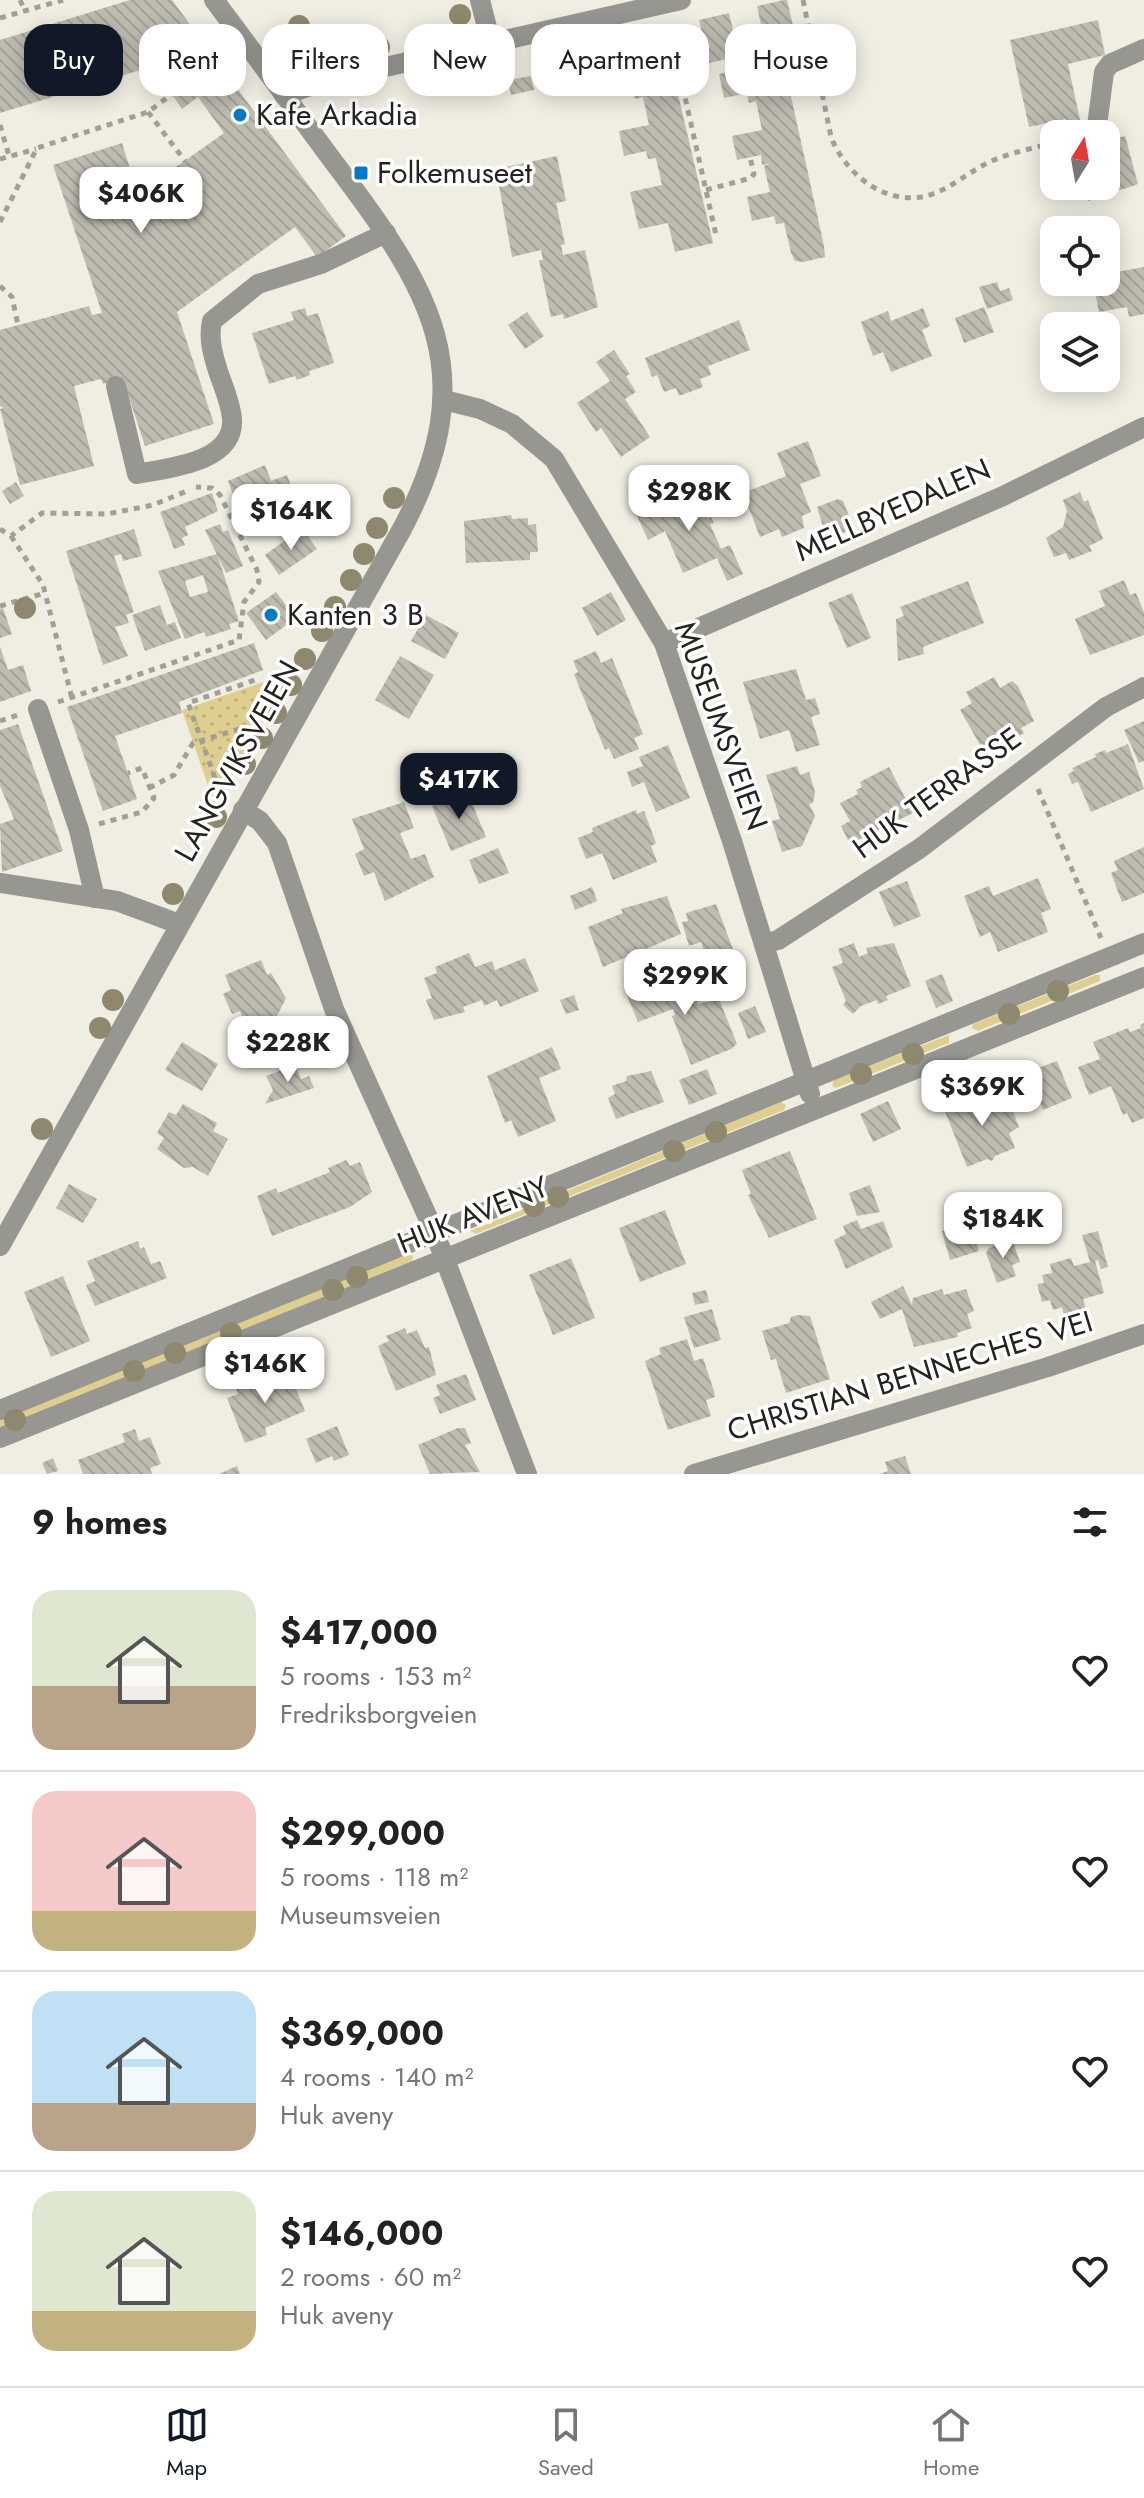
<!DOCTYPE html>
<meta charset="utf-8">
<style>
body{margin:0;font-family:Jost,sans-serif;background:#f6f6f6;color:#222;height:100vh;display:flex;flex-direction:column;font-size:30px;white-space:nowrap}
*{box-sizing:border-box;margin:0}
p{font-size:26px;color:#767676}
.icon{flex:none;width:44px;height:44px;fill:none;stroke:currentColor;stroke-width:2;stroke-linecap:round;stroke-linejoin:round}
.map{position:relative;height:1474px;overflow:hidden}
.panel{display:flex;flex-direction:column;background:#fff;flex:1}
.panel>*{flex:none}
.top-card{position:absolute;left:24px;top:24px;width:1096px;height:72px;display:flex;gap:16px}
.needle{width:52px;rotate:11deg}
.fabs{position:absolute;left:1040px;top:120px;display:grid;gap:16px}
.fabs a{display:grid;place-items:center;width:80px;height:80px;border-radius:16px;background:#fff;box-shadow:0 4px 20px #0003;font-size:40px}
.price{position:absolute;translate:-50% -68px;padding:0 18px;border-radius:16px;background:#fff;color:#222;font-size:26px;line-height:52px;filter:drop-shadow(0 2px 4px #0008)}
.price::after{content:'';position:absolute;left:50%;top:48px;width:24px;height:18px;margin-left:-12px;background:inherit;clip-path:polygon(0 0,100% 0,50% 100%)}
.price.active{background:#111827;color:#fff}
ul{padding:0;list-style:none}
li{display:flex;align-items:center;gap:24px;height:200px;padding:0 32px}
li+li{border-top:2px solid #e0e0e0}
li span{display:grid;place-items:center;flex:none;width:224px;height:160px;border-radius:24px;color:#555}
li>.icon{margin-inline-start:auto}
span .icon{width:96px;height:96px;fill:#fffc;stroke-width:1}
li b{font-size:34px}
h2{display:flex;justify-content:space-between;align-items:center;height:96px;padding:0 32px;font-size:34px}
.chip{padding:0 28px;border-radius:24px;background:#fff;box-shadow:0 4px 20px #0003;font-size:28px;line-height:72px}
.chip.active{background:#111827;color:#fff}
.dock{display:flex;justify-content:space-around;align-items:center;height:112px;border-top:2px solid #e0e0e0;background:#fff;font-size:22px;color:#767676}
.dock a{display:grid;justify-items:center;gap:4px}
.dock .active{color:#111827}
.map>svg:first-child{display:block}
</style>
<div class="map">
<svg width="1144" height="1474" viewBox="0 0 1144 1474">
<defs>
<pattern id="garden-dots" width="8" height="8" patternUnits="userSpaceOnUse" patternTransform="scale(2)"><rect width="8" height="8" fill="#decf91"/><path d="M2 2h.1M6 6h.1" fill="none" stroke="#beb17d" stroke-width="1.8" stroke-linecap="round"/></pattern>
<pattern id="building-back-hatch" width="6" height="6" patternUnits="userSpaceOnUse" patternTransform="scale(2)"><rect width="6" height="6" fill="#bebcb1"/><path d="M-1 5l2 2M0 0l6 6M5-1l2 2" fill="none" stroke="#a3a198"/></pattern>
</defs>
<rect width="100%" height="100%" fill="#f0eee3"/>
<g fill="#decf91">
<polygon points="1095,975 1100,975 1100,981 978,1031 972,1028 973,1024"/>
<polygon points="949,1035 949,1043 836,1088 832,1086 834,1080"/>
<polygon points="781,1102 786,1105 784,1110 476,1234 470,1231"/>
<polygon points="407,1254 413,1256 412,1261 0,1428 0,1419"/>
</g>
<polygon fill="url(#garden-dots)" points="292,672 215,806 182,710"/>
<g fill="url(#building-back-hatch)" fill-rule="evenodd">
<polygon points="130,0 172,0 346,236 317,257 295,227 177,312 214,424 145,446 123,379 103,384 101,379 74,386 94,466 20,485 0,409 4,408 0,406 0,330 89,306 92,315 102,313 53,165 122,143 138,194 224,133 198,97 182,109 160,77 164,74 160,64 0,113 0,40"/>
<polygon points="784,0 787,0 797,42 766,49 757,6"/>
<polygon points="729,13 739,56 709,63 699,20"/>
<polygon points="1098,20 1105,55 1068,64 1083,134 1070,134 1066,119 1029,127 1010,40"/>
<polygon points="669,56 713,243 675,252 668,223 639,229 630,192 662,185 656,158 648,159 646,151 624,156 619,131 649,125 643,97 635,99 633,90 610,94 605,70"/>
<polygon points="783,60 824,246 825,257 803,262 795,261 791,253 784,223 776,224 774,216 752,221 747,197 770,192 764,166 770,163 762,165 761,155 737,160 732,136 762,130 756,101 749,103 747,93 724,98 719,74"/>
<polygon points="531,76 534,90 511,95 508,80"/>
<polygon points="1125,136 1138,184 1088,201 1084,186 1106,186 1106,141"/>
<polygon points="557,156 566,201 556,203 565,244 561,245 563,255 585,250 598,307 564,319 563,314 551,317 539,260 543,260 541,250 512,257 496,169"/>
<polygon points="1144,267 1144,314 1129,317 1127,307 1099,312 1093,282 1106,282 1106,274"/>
<polygon points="997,282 1000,291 1009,288 1013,300 987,309 979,287"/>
<polygon points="984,307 994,332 964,343 955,318"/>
<polygon points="305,308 307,316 318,313 334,363 309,371 310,375 297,380 295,376 269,384 252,333 294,320 291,312"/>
<polygon points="923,308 930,326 922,330 932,356 891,372 883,352 873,356 861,322 888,311 891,321"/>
<polygon points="527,312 544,336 525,349 508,325"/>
<polygon points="739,320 750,350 708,366 711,375 700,379 703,387 679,396 676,388 664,392 657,375 652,377 645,358"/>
<polygon points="614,350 630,374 626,376 636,392 625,399 650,437 621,457 601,428 596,432 577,403 610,381 596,362"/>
<polygon points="808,441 821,476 800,484 811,512 802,516 804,528 782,537 779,529 760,537 743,493 786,476 777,453"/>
<polygon points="265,465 271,481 287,475 303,518 291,522 288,507 278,510 269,484 250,492 259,524 246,529 228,481"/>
<polygon points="16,482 24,496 10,504 2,491"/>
<polygon points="695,490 708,519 711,517 714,523 710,524 721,549 730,545 743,574 727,581 717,558 683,573 665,531 648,540 637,516 641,514 639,510"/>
<polygon points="1080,492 1084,502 1088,500 1103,539 1089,546 1092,551 1069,560 1066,553 1054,557 1046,538 1063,527 1067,511 1063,500"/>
<polygon points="212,493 218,511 185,527 188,535 182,538 185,545 174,549 160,512"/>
<polygon points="838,499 843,501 854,528 827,540 817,507"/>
<polygon points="511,515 512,519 528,518 528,525 536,524 538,552 530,552 530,560 466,563 464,521"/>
<polygon points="220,524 223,532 228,530 243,566 226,573 205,530"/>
<polygon points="302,528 317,549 279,575 265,555"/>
<polygon points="134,529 142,556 123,561 121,554 114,556 134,612 126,615 129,623 115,627 128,656 103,665 66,551"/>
<path d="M 217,554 L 239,621 L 229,624 L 231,629 L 206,637 L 204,632 L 185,639 L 158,571 ZM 203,575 L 208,592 L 190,597 L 185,581 Z"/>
<polygon points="1124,580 1130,595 1136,593 1144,612 1144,635 1090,655 1075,619 1105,606 1099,591"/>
<polygon points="968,581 984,623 923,647 924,654 898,661 896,619 904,616 900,607"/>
<polygon points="276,592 296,618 266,640 246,613"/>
<polygon points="611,592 626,620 597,636 582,608"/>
<polygon points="852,593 871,638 847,648 828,603"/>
<polygon points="160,605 167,625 175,622 181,638 145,651 132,615"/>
<polygon points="3,608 12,634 0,638 0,609"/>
<polygon points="426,615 459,633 445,659 411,641"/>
<polygon points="254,643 263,670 179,702 182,713 115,736 137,799 103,811 67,707"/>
<polygon points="0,647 8,670 23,665 31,691 0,702"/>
<polygon points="596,651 601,663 612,658 643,734 634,738 639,749 614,759 609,748 605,750 574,674 578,672 573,661"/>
<polygon points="400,656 434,675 409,719 375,700"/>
<polygon points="796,669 806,700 815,698 820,714 811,717 820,745 796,752 789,730 760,739 743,682"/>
<polygon points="994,677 1000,688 1012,681 1018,686 1034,721 1021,728 1024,733 999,747 996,742 983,750 960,710 972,703 966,692"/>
<polygon points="1144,721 1144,761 1139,763 1124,730"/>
<polygon points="18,724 63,851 2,872 0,824 14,819 0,786 0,730"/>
<polygon points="1128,744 1144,789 1091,812 1078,782 1072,784 1068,774 1074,771 1072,768 1096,757 1095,754 1105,750 1106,753"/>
<polygon points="668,745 690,798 656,812 644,782 632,787 627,772 643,766 639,757"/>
<polygon points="797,766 800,775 809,772 815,792 813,803 809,804 815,816 802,846 782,852 772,821 780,819 766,775"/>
<polygon points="889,767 913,813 850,844 841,826 850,821 840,803 858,794 856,790 862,787 860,782"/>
<polygon points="467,791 486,837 451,851 432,806"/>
<polygon points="404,802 414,828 400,833 411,859 425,854 434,877 385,901 374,872 364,876 355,854 364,849 352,819"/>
<polygon points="636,810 637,814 644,811 656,843 651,846 657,862 613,880 602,853 586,859 578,838 593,832 592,828"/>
<polygon points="1144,847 1144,893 1122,902 1111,873 1118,870 1114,861"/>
<polygon points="498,848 509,873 479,884 469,860"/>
<polygon points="1038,878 1051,909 1041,913 1048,932 998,952 990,932 980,937 964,896 989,886 993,896"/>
<polygon points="907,881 921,916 894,927 879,892"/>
<polygon points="592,887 597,901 575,910 570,896"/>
<polygon points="667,896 681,934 603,967 588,927 623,913 621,909"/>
<polygon points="716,904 738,963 713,973 701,942 689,946 682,922 688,921 686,913"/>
<polygon points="854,943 859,957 868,953 866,948 894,943 911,986 886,996 888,1000 878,1004 877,1000 861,1006 853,1014 843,1005 846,1001 832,967 843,963 838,949"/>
<polygon points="469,953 475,967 492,961 495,970 525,958 539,991 500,1007 497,1000 484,1006 482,1000 463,1007 465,1012 434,1020 426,1000 432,998 424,978 437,973 435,967"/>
<polygon points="261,960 267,975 271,973 286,998 277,1016 245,1026 240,1011 232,1014 223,994 231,990 225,975"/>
<polygon points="671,973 674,980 680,977 687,995 681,997 683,1000 695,995 698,1004 719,999 737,1044 731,1049 691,1065 672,1016 675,1015 673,1009 638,1022 625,991"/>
<polygon points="942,974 953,1001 936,1008 925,981"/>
<polygon points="574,995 579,1010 566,1014 560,1000"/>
<polygon points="755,1006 766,1032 748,1039 738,1013"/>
<polygon points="1144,1023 1144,1118 1132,1123 1127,1113 1123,1115 1111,1086 1089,1095 1078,1067 1100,1059 1093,1042 1128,1028 1130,1032 1141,1028 1140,1025"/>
<polygon points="182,1042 218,1064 202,1091 165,1070"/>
<polygon points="552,1047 561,1069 539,1078 556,1121 518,1137 511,1120 505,1123 487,1076"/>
<polygon points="1057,1061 1072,1098 1043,1110 1028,1072"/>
<polygon points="295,1065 301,1079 309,1076 314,1088 265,1104 273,1090 266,1076"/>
<polygon points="707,1069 717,1094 689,1105 679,1080"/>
<polygon points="651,1071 664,1102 616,1119 608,1098 615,1094 612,1086 626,1081 627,1076"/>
<polygon points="991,1090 998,1106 1010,1104 1019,1127 1009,1133 1015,1148 995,1156 992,1161 987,1159 967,1167 944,1109"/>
<polygon points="888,1101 901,1129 873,1142 860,1114"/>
<polygon points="183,1104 217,1123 213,1131 228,1139 208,1176 193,1167 184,1168 157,1149 164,1138 157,1133 169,1112 176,1115"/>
<polygon points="790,1151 817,1219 769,1238 748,1195 751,1194 742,1170"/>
<polygon points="346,1160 350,1166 360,1162 372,1192 350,1207 272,1236 257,1196 276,1188 278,1193 330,1172 328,1168"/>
<polygon points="69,1184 97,1199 83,1223 56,1208"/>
<polygon points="870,1185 880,1212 857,1216 849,1193"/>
<polygon points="665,1210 686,1264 640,1282 619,1228"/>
<polygon points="993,1215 998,1232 982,1238 976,1221"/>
<polygon points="857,1220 861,1229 883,1221 893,1247 846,1269 834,1240 846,1234 843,1226"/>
<polygon points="971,1223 979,1251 950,1260 942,1231"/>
<polygon points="1098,1231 1108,1267 1101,1269 1098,1260 1095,1261 1104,1293 1083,1299 1086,1309 1064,1315 1062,1307 1053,1310 1050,1300 1042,1302 1037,1284 1044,1283 1042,1275 1052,1273 1050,1264 1071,1258 1074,1266 1090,1262 1082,1235"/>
<polygon points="1012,1239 1020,1262 1012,1265 1016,1276 997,1283 986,1253 989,1248"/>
<polygon points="138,1241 140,1249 144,1247 151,1264 160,1261 167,1278 95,1306 86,1285 95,1281 87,1261"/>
<polygon points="571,1258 595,1318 553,1335 529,1275"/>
<polygon points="63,1276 90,1341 51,1357 24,1292"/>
<polygon points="903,1286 912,1305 913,1298 942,1289 944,1295 966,1289 974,1311 967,1314 972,1328 957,1333 958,1337 914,1347 902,1309 880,1319 871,1302"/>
<polygon points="706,1290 709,1302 695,1305 692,1293"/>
<polygon points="712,1309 721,1340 694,1348 684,1317"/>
<polygon points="798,1315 810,1316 830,1379 786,1393 776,1359 771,1360 762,1331 789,1323 791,1317"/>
<polygon points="405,1328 407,1334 417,1330 425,1348 429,1347 436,1375 396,1391 378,1346 389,1341 386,1336"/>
<polygon points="687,1339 694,1361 703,1358 714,1391 715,1397 706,1400 711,1416 668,1430 645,1361 661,1354 659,1348"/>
<polygon points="281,1371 283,1377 290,1374 305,1411 265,1428 267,1435 245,1443 227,1398 238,1394 236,1389"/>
<polygon points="466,1374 476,1400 440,1414 433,1398 440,1395 436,1385"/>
<polygon points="337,1426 349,1455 334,1461 332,1456 316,1463 306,1439"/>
<polygon points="458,1428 465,1428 471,1443 465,1445 480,1472 430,1474 418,1445"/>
<polygon points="135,1429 139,1441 150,1437 161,1464 150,1468 152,1474 83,1474 78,1460 125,1442 122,1434"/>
<polygon points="905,1456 911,1474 880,1474 888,1471 885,1462"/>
<polygon points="53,1458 58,1471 47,1474 42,1463"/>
<polygon points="237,1466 240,1474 219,1474"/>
</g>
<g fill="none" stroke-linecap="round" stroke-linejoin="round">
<g stroke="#a19f97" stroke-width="5" stroke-dasharray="6 6" stroke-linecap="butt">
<polyline points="20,0 24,9"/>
<path d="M 803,0 L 831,137 C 847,178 894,213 940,191 C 959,182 975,168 994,160 C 1013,152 1034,148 1054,143"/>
<polyline points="0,18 63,0"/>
<polyline points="680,75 716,235"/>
<polyline points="148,112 185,161"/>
<polyline points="0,125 9,156"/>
<polyline points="0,159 36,149"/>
<polyline points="706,190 751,178 754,174 750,157"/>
<polyline points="0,222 37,148 148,112 172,94"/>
<polyline points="0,286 12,297 18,325"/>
<polyline points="0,529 11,536 42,513 107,514 153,505 187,491"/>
<polyline points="11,536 43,585 72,698"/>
<polyline points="0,606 45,593"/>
<polyline points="58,702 239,640 244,602 259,582 257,570 220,495 212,488 196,487"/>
<polyline points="0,721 18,715"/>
<polyline points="215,778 188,703 255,680"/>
<polyline points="149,788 174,775 193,743 243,728"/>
<polyline points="1038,789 1101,938"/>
<polyline points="99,824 142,812 154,798 142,768 128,773"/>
</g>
<g stroke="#979691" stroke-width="20">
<polyline points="480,0 491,43"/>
<polyline points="284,95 328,80 681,0"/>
<polyline points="1088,134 1097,126 1104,72 1110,64 1144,49"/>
<path d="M 116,386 L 137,474 C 167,468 235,463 232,419 C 231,404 223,386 218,371 C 213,355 208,338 212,321 L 258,284 L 321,264 L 386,233"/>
<polyline points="444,400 480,409 512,424 554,459 664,643 732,841 810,1094"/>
<polyline points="664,643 1001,497 1144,427"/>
<polyline points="38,709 79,830 95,898"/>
<polyline points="243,810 260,821 277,843 334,1009 434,1231 527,1474"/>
<polyline points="0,883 117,901 179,924"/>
<polyline points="764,944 778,940 919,849 1106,707 1144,687"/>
<path d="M 0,1246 L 402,529 C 485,372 430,289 333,161 C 293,107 254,53 214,0"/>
<polyline points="0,1410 1144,943"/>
<polyline points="0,1438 1144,977"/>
<polyline points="694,1474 1048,1367 1144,1334"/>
</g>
</g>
<g fill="#8e896e">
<circle cx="460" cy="15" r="11"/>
<circle cx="299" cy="26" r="11"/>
<circle cx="432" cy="35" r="11"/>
<circle cx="379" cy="47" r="11"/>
<circle cx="318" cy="49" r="11"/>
<circle cx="394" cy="498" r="11"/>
<circle cx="377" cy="528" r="11"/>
<circle cx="364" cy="554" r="11"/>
<circle cx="351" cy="580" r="11"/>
<circle cx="335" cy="607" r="11"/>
<circle cx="25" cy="608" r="11"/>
<circle cx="322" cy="631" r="11"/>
<circle cx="305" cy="659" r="11"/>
<circle cx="291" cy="685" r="11"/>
<circle cx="276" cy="713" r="11"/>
<circle cx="262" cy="738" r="11"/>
<circle cx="245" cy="764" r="11"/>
<circle cx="216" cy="817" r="11"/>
<circle cx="173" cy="894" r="11"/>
<circle cx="1058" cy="991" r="11"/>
<circle cx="113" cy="1000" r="11"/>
<circle cx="1009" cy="1014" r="11"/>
<circle cx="100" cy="1028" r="11"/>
<circle cx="913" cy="1054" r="11"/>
<circle cx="861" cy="1074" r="11"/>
<circle cx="42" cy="1129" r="11"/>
<circle cx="716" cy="1132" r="11"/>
<circle cx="674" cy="1151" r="11"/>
<circle cx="558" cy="1197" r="11"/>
<circle cx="534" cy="1206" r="11"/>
<circle cx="357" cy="1277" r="11"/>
<circle cx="333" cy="1290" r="11"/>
<circle cx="231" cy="1333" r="11"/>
<circle cx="175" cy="1353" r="11"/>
<circle cx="134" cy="1371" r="11"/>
<circle cx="15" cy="1420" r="11"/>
</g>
<g fill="#0579c3" stroke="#fff" stroke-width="3">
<circle cx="240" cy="115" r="8"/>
<rect x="353" y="165" width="16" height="16" rx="4"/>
<circle cx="271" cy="615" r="8"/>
</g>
<g text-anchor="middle" stroke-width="7" stroke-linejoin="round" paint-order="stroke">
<g font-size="30" fill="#24231f" stroke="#fff" text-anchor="start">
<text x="256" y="125">Kafe Arkadia</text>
<text x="377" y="183">Folkemuseet</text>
<text x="287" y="625">Kanten 3 B</text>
</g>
<g font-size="30" fill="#24231f" stroke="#fff">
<text transform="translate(893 510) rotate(-24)" y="10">MELLBYEDALEN</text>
<text transform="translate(721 726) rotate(70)" y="10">MUSEUMSVEIEN</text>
<text transform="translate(237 761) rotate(-61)" y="10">LANGVIKSVEIEN</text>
<text transform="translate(937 793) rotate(-36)" y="10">HUK TERRASSE</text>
<text transform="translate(473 1215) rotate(-22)" y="10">HUK AVENY</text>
<text transform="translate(910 1376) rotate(-17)" y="10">CHRISTIAN BENNECHES VEI</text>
</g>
</g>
</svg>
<div class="fabs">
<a><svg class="needle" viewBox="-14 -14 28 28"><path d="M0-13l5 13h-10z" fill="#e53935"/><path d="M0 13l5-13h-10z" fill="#767676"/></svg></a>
<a><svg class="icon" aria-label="locate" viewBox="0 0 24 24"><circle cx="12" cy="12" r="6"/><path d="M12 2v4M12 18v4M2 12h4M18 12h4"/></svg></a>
<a><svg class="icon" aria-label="layers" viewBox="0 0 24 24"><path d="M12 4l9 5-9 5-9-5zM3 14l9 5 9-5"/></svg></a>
</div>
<b class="price" style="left:141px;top:235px">$406K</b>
<b class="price" style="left:689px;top:533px">$298K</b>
<b class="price" style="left:291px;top:552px">$164K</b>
<b class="price active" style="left:459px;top:821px">$417K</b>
<b class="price" style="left:685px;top:1017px">$299K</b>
<b class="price" style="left:288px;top:1084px">$228K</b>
<b class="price" style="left:982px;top:1128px">$369K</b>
<b class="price" style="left:1003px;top:1260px">$184K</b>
<b class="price" style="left:265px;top:1405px">$146K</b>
<div class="top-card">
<a class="chip active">Buy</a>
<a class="chip">Rent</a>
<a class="chip">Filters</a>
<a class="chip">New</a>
<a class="chip">Apartment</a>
<a class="chip">House</a>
</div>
</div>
<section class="panel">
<h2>9 homes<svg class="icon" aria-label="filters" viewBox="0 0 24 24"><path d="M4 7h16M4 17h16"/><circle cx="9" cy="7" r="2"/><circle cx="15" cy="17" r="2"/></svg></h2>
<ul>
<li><span style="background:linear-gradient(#dfe7d0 60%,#b9a48a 0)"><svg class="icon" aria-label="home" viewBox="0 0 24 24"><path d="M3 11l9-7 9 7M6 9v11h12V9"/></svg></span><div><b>$417,000</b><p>5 rooms · 153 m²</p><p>Fredriksborgveien</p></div><svg class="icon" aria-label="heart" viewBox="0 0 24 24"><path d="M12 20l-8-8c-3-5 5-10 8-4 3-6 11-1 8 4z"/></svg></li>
<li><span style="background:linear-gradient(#f6c9c9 75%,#c2b280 0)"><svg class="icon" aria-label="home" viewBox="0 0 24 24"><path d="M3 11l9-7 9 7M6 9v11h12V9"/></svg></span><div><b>$299,000</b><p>5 rooms · 118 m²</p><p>Museumsveien</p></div><svg class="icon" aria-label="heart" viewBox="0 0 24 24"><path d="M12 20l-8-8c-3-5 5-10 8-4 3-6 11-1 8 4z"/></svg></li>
<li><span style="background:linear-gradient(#bfe0f5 70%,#b9a48a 0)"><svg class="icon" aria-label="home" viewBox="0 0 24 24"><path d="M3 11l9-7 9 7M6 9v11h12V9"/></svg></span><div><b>$369,000</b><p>4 rooms · 140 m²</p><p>Huk aveny</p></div><svg class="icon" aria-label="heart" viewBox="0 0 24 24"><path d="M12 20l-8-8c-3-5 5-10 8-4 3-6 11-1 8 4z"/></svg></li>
<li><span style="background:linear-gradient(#dfe7d0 75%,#c2b280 0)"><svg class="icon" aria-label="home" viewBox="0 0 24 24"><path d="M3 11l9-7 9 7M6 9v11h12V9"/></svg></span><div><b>$146,000</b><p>2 rooms · 60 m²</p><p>Huk aveny</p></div><svg class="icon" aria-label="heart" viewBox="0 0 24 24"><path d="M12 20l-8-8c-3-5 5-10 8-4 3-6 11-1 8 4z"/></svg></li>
</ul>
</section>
<nav class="dock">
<a class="active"><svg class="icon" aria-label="map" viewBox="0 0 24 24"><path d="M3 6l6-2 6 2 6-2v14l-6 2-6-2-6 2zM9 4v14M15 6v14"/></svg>Map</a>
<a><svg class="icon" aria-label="saved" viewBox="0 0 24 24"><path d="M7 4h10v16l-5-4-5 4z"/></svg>Saved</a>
<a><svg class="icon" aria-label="home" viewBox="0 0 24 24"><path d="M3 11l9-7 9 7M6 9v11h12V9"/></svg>Home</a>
</nav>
